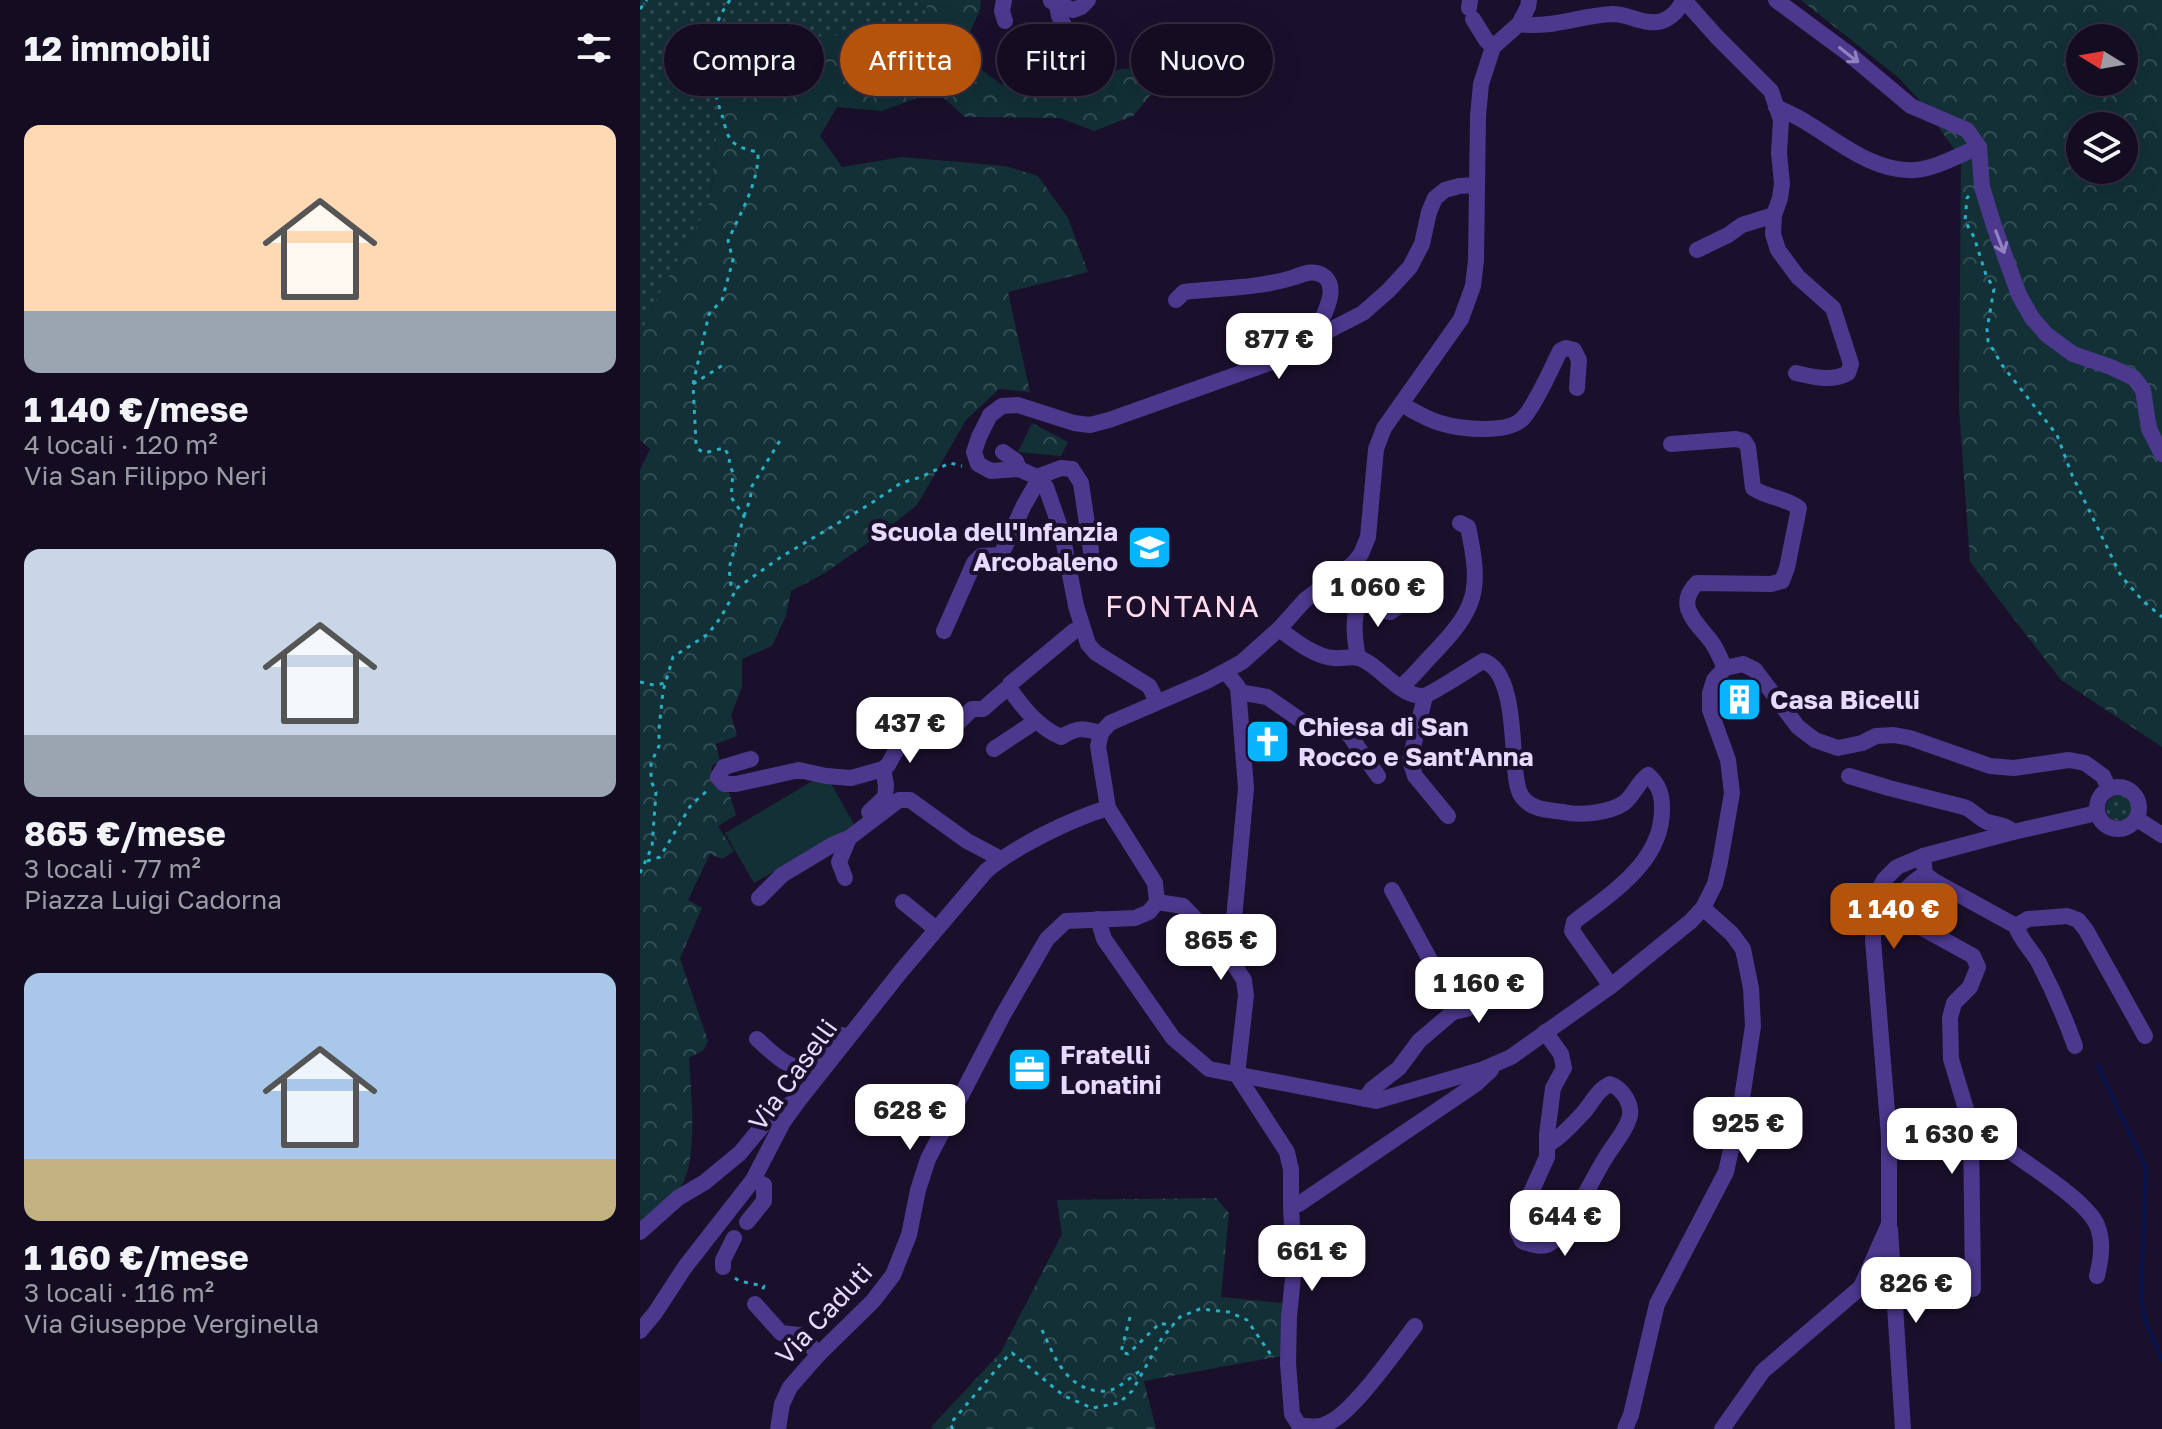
<!DOCTYPE html>
<html lang="it">
<meta charset="utf-8">
<style>
body{margin:0;font-family:"Golos Text",sans-serif;background:#1d152a;color:#f1f3f6;height:100vh;display:flex;flex-direction:column;font-size:30px;white-space:nowrap}
*{box-sizing:border-box;margin:0}
p{font-size:26px;color:#9d9ba5}
.icon{flex:none;width:44px;height:44px;fill:none;stroke:currentColor;stroke-width:2;stroke-linecap:round;stroke-linejoin:round}
.map{position:relative;flex:1;overflow:hidden}
.panel{display:flex;flex-direction:column;background:#140c21;width:640px}
.panel>*{flex:none}
.banner{position:absolute;left:24px;top:24px;width:760px;height:72px;display:flex;gap:16px}
.needle{width:52px;rotate:281deg}
.buttons{position:absolute;left:1426px;top:24px;display:grid;gap:16px}
.buttons a{display:grid;place-items:center;width:72px;height:72px;border-radius:50%;background:#140c21;box-shadow:0 8px 32px #0002,0 0 0 2px #332c3f;font-size:40px}
.price{position:absolute;translate:-50% -68px;padding:0 18px;border-radius:16px;background:#fff;color:#222;font-size:26px;line-height:52px;filter:drop-shadow(0 2px 4px #0008)}
.price::after{content:'';position:absolute;left:50%;top:48px;width:24px;height:18px;margin-left:-12px;background:inherit;clip-path:polygon(0 0,100% 0,50% 100%)}
.price.active{background:#b45309;color:#fff}
ul{padding:0;list-style:none}
li{display:grid;align-content:center;gap:16px;height:424px;padding:0 24px}
li span{display:grid;place-items:center;height:248px;border-radius:16px;color:#555}
li>.icon{margin-inline-start:auto}
span .icon{width:144px;height:144px;fill:#fffc;stroke-width:1}
li b{font-size:34px}
h2{display:flex;justify-content:space-between;align-items:center;height:96px;padding:0 24px;font-size:34px}
.chip{padding:0 28px;border-radius:36px;background:#140c21;box-shadow:0 8px 32px #0002,0 0 0 2px #332c3f;font-size:28px;line-height:72px}
.chip.active{background:#b45309;color:#fff}
main{display:flex;flex:1;min-height:0}
.map>svg:first-child{display:block}
</style>
<main>
<section class="panel">
<h2>12 immobili<svg class="icon" aria-label="filters" viewBox="0 0 24 24"><path d="M4 7h16M4 17h16"/><circle cx="9" cy="7" r="2"/><circle cx="15" cy="17" r="2"/></svg></h2>
<ul>
<li><span style="background:linear-gradient(#ffd9b3 75%,#9aa5b1 0)"><svg class="icon" aria-label="home" viewBox="0 0 24 24"><path d="M3 11l9-7 9 7M6 9v11h12V9"/></svg></span><div><b>1 140 €/mese</b><p>4 locali · 120 m²</p><p>Via San Filippo Neri</p></div></li>
<li><span style="background:linear-gradient(#c9d6e8 75%,#9aa5b1 0)"><svg class="icon" aria-label="home" viewBox="0 0 24 24"><path d="M3 11l9-7 9 7M6 9v11h12V9"/></svg></span><div><b>865 €/mese</b><p>3 locali · 77 m²</p><p>Piazza Luigi Cadorna</p></div></li>
<li><span style="background:linear-gradient(#a9c7e8 75%,#c2b280 0)"><svg class="icon" aria-label="home" viewBox="0 0 24 24"><path d="M3 11l9-7 9 7M6 9v11h12V9"/></svg></span><div><b>1 160 €/mese</b><p>3 locali · 116 m²</p><p>Via Giuseppe Verginella</p></div></li>
</ul>
</section>
<div class="map">
<svg width="1522" height="1429" viewBox="0 0 1522 1429">
<defs>
<pattern id="grass-dots" width="8" height="8" patternUnits="userSpaceOnUse" patternTransform="scale(2)"><rect width="8" height="8" fill="#123036"/><path d="M2 2h.1M6 6h.1" fill="none" stroke="#344d54" stroke-width="1.8" stroke-linecap="round"/></pattern>
<pattern id="forest-crowns" width="20" height="18" patternUnits="userSpaceOnUse" patternTransform="scale(2)"><rect width="20" height="18" fill="#123036"/><path d="M2 6a3 3 0 1 1 6 0M12 15a3 3 0 1 1 6 0" fill="none" stroke="#344d54"/></pattern>
</defs>
<rect width="100%" height="100%" fill="#1a102c"/>
<g fill="url(#grass-dots)">
<polygon points="0,0 288,0 272,81 86,41 70,202 12,307 0,336"/>
<circle cx="1479" cy="808" r="13"/>
</g>
<g fill="url(#forest-crowns)" fill-rule="evenodd">
<path d="M 288,0 L 341,0 L 340,10 L 320,54 L 362,85 L 387,60 L 426,55 L 453,79 L 481,69 L 516,67 L 519,85 L 493,116 L 454,131 L 420,118 L 325,117 L 296,91 L 242,111 L 197,107 L 180,136 L 202,167 L 262,157 L 365,166 L 398,176 L 428,218 L 448,272 L 368,292 L 390,392 L 359,389 L 326,420 L 277,505 L 242,533 L 185,573 L 151,591 L 146,616 L 132,646 L 102,659 L 102,687 L 91,715 L 97,736 L 76,744 L 80,761 L 72,766 C 70,778 78,780 87,786 L 96,815 L 78,826 L 94,851 L 82,859 L 70,854 L 48,900 L 62,908 L 40,958 L 68,1041 L 64,1050 L 49,1058 C 51,1091 59,1164 39,1190 C 29,1203 12,1213 0,1224 L 0,470 L 10,449 L 0,440 L 0,336 L 12,307 L 70,202 L 86,41 L 224,34 L 272,81 Z"/>
<path d="M 1161,0 L 1522,0 L 1522,747 L 1421,680 L 1330,562 L 1319,408 L 1321,159 L 1281,102 L 1259,78 ZM 1440,38 L 1484,38 L 1484,82 L 1440,82 ZM 1440,126 L 1484,126 L 1484,170 L 1440,170 Z"/>
<polygon points="392,423 428,442 421,456 378,452"/>
<polygon points="576,1198 589,1213 581,1297 642,1303 642,1356 504,1381 516,1429 294,1429 291,1427 361,1352 422,1234 417,1200"/>
</g>
<polygon fill="#123036" points="174,780 185,780 192,785 215,826 114,883 85,833"/>
<g fill="none" stroke-linecap="round" stroke-linejoin="round">
<polyline stroke="#08134d" stroke-width="4" points="1458,1066 1506,1168 1501,1300 1506,1323 1522,1359"/>
<g stroke="#29aec4" stroke-width="3" stroke-dasharray="4 6" stroke-linecap="butt">
<path d="M 90,0 C 64,35 68,76 82,115 C 84,122 86,132 90,139 C 96,147 108,150 118,152 C 119,183 100,213 88,241 L 93,260 L 82,300 L 69,314 L 53,384 L 56,443 L 58,449 L 64,453 L 84,448 L 90,457 L 89,463 L 93,473 L 91,497 L 104,516 L 89,568 L 91,586 L 97,588 L 141,557 L 230,504 L 261,483 L 281,477 L 310,463 L 322,466"/>
<polyline points="0,9 7,0"/>
<polyline points="1329,196 1327,198 1325,221 1334,237 1346,275 1354,289 1347,329 1348,341 1362,365 1417,435 1432,475 1481,576 1502,600 1522,617"/>
<polyline points="53,384 83,365"/>
<polyline points="104,516 110,500 112,486 141,439"/>
<polyline points="0,682 14,685 26,683"/>
<polyline points="7,861 20,857 51,805 68,790"/>
<polyline points="0,873 12,847 16,792 11,781 11,763 19,746 19,729 23,691 33,657 68,634 81,617 97,588"/>
<polyline points="95,1278 99,1281 124,1286 122,1291"/>
<polyline points="490,1317 481,1352 488,1354 520,1323 532,1326 540,1317 560,1309 589,1312 607,1320 631,1355 634,1356"/>
<path d="M 402,1330 C 413,1354 424,1384 453,1390 C 458,1391 466,1392 471,1390 C 482,1386 493,1375 503,1369"/>
<polyline points="313,1429 310,1424 366,1358 372,1353 424,1396 452,1408 479,1403 492,1391 522,1338 532,1326"/>
</g>
<g stroke="#4c388d" stroke-width="16">
<polyline points="364,0 362,11 365,21"/>
<path d="M 1044,0 L 1077,37 L 1131,91 L 1141,120 L 1139,153 L 1142,184 L 1140,198 L 1134,215 L 1133,234 L 1138,250 L 1158,277 L 1193,308 L 1211,364 L 1208,373 C 1192,382 1173,377 1156,373"/>
<polyline points="1136,0 1209,54 1271,106 1327,130 1339,147 1342,187 1354,226 1379,295 1392,318 1407,335 1433,354 1471,367 1494,378 1503,390 1509,429 1522,454"/>
<polyline points="411,1 433,10 441,7 448,0"/>
<polyline points="829,8 830,0"/>
<polyline points="833,19 846,40 853,47"/>
<polyline points="879,24 888,7 889,0"/>
<polyline points="378,56 394,49 423,42 427,31 419,16 417,5"/>
<path d="M 1136,107 C 1147,112 1159,117 1169,124 C 1200,143 1236,173 1275,170 C 1297,168 1319,155 1339,147"/>
<polyline points="1057,250 1088,235 1102,225 1134,215"/>
<path d="M 536,300 L 544,292 C 581,288 621,288 655,277 C 665,273 676,269 685,277 C 699,290 683,315 678,329 L 680,335"/>
<path d="M 761,404 C 774,411 786,419 800,423 C 820,429 870,435 884,417 C 897,402 911,369 920,351 L 926,348 L 934,350 L 939,360 L 937,388"/>
<path d="M 1031,444 L 1096,439 L 1104,441 L 1108,447 L 1113,488 C 1127,498 1145,497 1159,508 L 1147,568 L 1142,581 L 1131,584 L 1057,583 C 1033,607 1059,624 1073,644 C 1078,652 1081,660 1085,668"/>
<polyline points="363,452 376,461 379,469"/>
<polyline points="397,477 421,468 432,469 441,483 451,551"/>
<path d="M 713,564 L 727,592 C 710,609 714,636 718,658"/>
<polyline points="727,592 743,610 750,612 756,608"/>
<path d="M 442,628 L 434,631 L 370,684 L 369,688 C 384,709 398,727 421,737 C 438,727 442,728 461,733"/>
<path d="M 639,629 C 654,640 675,657 694,658 C 702,659 711,656 719,658 C 740,665 759,697 784,696 C 790,695 833,667 843,661 C 874,670 872,741 875,768 C 876,778 877,791 883,798 C 892,810 910,810 923,812 C 940,816 969,813 984,803 C 994,795 998,782 1008,775 C 1019,785 1022,794 1022,808 C 1023,862 971,893 934,922 L 932,931 L 971,986"/>
<polyline points="304,631 334,563 341,556 361,555 384,505 399,479"/>
<path d="M 760,687 C 772,679 780,667 791,656 C 837,608 842,592 828,527 L 820,523"/>
<polyline points="599,692 627,697 669,726 679,730 704,730 710,736 738,776"/>
<polyline points="785,696 770,760 775,776 808,816"/>
<polyline points="517,701 509,686 456,653 448,644 436,606 422,533 406,487 397,477 379,469 351,471 338,464 334,452 339,437 350,415 362,406 378,405 434,423 450,425 469,420 635,361 680,335 723,313 749,290 770,267 782,244 789,212 795,198 805,190 819,186 836,185"/>
<polyline points="300,741 332,709 343,709 366,689 369,688"/>
<polyline points="354,749 396,721"/>
<polyline points="111,759 84,767 78,777 84,784 96,784 159,770 186,776 211,778 243,769 248,765 265,734 276,721 291,710"/>
<path d="M 1209,776 L 1249,788 L 1324,807 C 1333,810 1338,818 1347,822 C 1357,825 1365,824 1373,832"/>
<circle cx="1478" cy="808" r="21"/>
<polyline points="229,812 245,797 246,785 243,769"/>
<polyline points="1497,819 1522,835"/>
<path d="M 1283,856 L 1285,874 C 1270,883 1250,900 1264,918 L 1333,956 L 1338,967 L 1330,987 L 1314,1003 L 1310,1018 L 1311,1059 L 1331,1126 L 1333,1289"/>
<path d="M 1285,874 L 1294,881 L 1376,926 C 1380,940 1392,950 1399,963 C 1413,990 1425,1018 1435,1046"/>
<polyline points="205,878 199,862 209,838"/>
<polyline points="119,898 142,875 192,845 209,838 259,800 270,800 327,841 361,859"/>
<polyline points="263,902 296,929"/>
<path d="M 517,902 L 543,906 L 582,946 L 604,980 L 606,995 L 597,1075 L 647,1152 L 651,1170 L 651,1206 L 654,1268 L 649,1317 L 648,1363 L 652,1414 L 659,1425 C 670,1427 680,1428 690,1422 C 714,1411 757,1349 775,1326"/>
<polyline points="458,919 464,939 533,1038 569,1069 736,1101 841,1070 871,1057 971,986 1051,921 1063,908 1075,884 1080,862 1092,793 1088,760 1070,710 1070,693 1074,680 1085,668 1103,664 1115,670 1158,727 1175,740 1198,748 1222,743 1236,736 1254,735 1270,738 1350,766 1374,768 1429,760 1445,763 1463,776 1469,789"/>
<polyline points="1376,926 1388,919 1427,916 1438,920 1446,930 1505,1036"/>
<polyline points="582,946 588,939 593,930 606,788 598,687 586,672"/>
<polyline points="813,1012 826,1009 853,998"/>
<path d="M 905,1032 L 921,1054 L 924,1068 L 913,1088 L 907,1134 L 907,1157 L 880,1217 L 877,1231 L 882,1241 C 892,1245 903,1249 912,1242 C 929,1230 953,1177 966,1157 C 973,1145 985,1132 989,1119 C 994,1105 982,1088 970,1084 C 957,1090 952,1103 943,1113 C 933,1124 921,1137 909,1144"/>
<path d="M 117,1039 C 162,1081 159,1070 202,1035"/>
<polyline points="725,1099 732,1089 759,1068 779,1041 813,1012 814,1004 752,890"/>
<path d="M 1331,1140 L 1353,1141 L 1364,1147 C 1388,1165 1446,1200 1457,1225 C 1464,1242 1461,1259 1457,1276"/>
<polyline points="651,1206 659,1204 836,1084 851,1070"/>
<polyline points="107,1222 124,1201 124,1185 113,1180"/>
<polyline points="1250,1229 1263,1429"/>
<polyline points="0,1232 38,1198 65,1182 100,1153 134,1112 157,1101"/>
<polyline points="83,1267 83,1260 94,1238"/>
<polyline points="1221,1287 1255,1294"/>
<polyline points="115,1304 141,1333 159,1335 179,1354"/>
<path d="M 0,1331 L 15,1313 L 45,1267 L 113,1180 L 143,1122 L 159,1100 L 262,970 L 346,871 C 376,846 431,819 468,808"/>
<path d="M 138,1429 L 142,1404 L 150,1387 L 179,1354 L 233,1301 L 253,1275 L 269,1235 L 278,1190 L 288,1159 L 363,1015 L 407,939 L 426,921 L 495,918 L 509,912 L 517,902 L 515,883 L 468,808 L 458,746 L 461,733 L 470,723 L 567,681 L 602,662 L 639,629 L 665,600 L 713,564 L 721,554 L 728,537 L 736,449 L 744,428 L 821,319 L 833,286 L 836,260 L 838,116 L 841,84 L 853,47 L 879,24 C 911,29 941,15 973,14 C 989,14 1005,26 1022,21 C 1033,17 1038,10 1044,0"/>
<polyline points="985,1429 991,1415 1017,1304 1086,1172 1101,1105 1113,1026 1111,988 1103,949 1092,934 1063,908"/>
<polyline points="1082,1429 1123,1371 1221,1287 1249,1224 1249,1136 1233,940 1234,905 1238,891 1244,880 1257,867 1283,856 1373,832 1457,813"/>
</g>
</g>
<defs><path id="oneway-shaft" d="M-6 0H5M1.5-3L5.5 0L1.5 3" fill="none" stroke-width="1.6" stroke-linecap="round" stroke-linejoin="round" transform="scale(2)"/></defs>
<g stroke="#9181c0">
<use href="#oneway-shaft" transform="translate(1209 55) rotate(38)"/>
<use href="#oneway-shaft" transform="translate(1360 242) rotate(69)"/>
</g>
<defs>
<symbol id="school-square" viewBox="-11 -11 22 22"><rect x="-9" y="-9" width="18" height="18" rx="4" fill="#06b4ff" stroke="#1a102c"/><path d="M0-5L7-2L0 1L-7-2ZM-4 1L0 2.5L4 1V4Q0 6-4 4Z" fill="#fff"/></symbol>
<symbol id="building-square" viewBox="-11 -11 22 22"><rect x="-9" y="-9" width="18" height="18" rx="4" fill="#06b4ff" stroke="#1a102c"/><path d="M-4-6H4V6H1V3H-1V6H-4ZM-2.5-4.3h1.7v1.8h-1.7ZM.8-4.3h1.7v1.8H.8ZM-2.5-1h1.7V.8h-1.7ZM.8-1h1.7V.8H.8Z" fill="#fff"/></symbol>
<symbol id="church-square" viewBox="-11 -11 22 22"><rect x="-9" y="-9" width="18" height="18" rx="4" fill="#06b4ff" stroke="#1a102c"/><path d="M-1.2-6h2.4v3.5h3.3v2.4h-3.3V6h-2.4V-.1h-3.3v-2.4h3.3Z" fill="#fff"/></symbol>
<symbol id="office-square" viewBox="-11 -11 22 22"><rect x="-9" y="-9" width="18" height="18" rx="4" fill="#06b4ff" stroke="#1a102c"/><path d="M-6-3h4V-5.5h4V-3h4V5H-6ZM-1-4.5V-3h2v-1.5ZM-6 0V1H6V0Z" fill="#fff"/></symbol>
</defs>
<g fill-rule="evenodd">
<use href="#school-square" x="484" y="522" width="51" height="51"/>
<use href="#building-square" x="1074" y="674" width="51" height="51"/>
<use href="#church-square" x="602" y="716" width="51" height="51"/>
<use href="#office-square" x="364" y="1044" width="51" height="51"/>
</g>
<g text-anchor="middle" stroke-width="8" stroke-linejoin="round" paint-order="stroke">
<g font-size="26" font-weight="bold" fill="#e6daff" stroke="#1a102c" text-anchor="start">
<text x="478" y="541" text-anchor="end">Scuola dell'Infanzia<tspan x="478" dy="30">Arcobaleno</tspan></text>
<text x="1130" y="709">Casa Bicelli</text>
<text x="658" y="736">Chiesa di San<tspan x="658" dy="30">Rocco e Sant'Anna</tspan></text>
<text x="420" y="1064">Fratelli<tspan x="420" dy="30">Lonatini</tspan></text>
</g>
<g font-size="26" fill="#e6daff" stroke="#1a102c">
<text transform="translate(153 1075) rotate(-54)" y="9">Via Caselli</text>
<text transform="translate(184 1314) rotate(-47)" y="9">Via Caduti</text>
</g>
<g font-size="30" letter-spacing="2" fill="#ffdceb" stroke="#1a102c">
<text x="543" y="617">FONTANA</text>
</g>
</g>
</svg>
<div class="buttons">
<a><svg class="needle" viewBox="-14 -14 28 28"><path d="M0-13l5 13h-10z" fill="#e53935"/><path d="M0 13l5-13h-10z" fill="#9d9ba5"/></svg></a>
<a><svg class="icon" aria-label="layers" viewBox="0 0 24 24"><path d="M12 4l9 5-9 5-9-5zM3 14l9 5 9-5"/></svg></a>
</div>
<b class="price" style="left:639px;top:381px">877 €</b>
<b class="price" style="left:738px;top:629px">1 060 €</b>
<b class="price" style="left:270px;top:765px">437 €</b>
<b class="price active" style="left:1254px;top:951px">1 140 €</b>
<b class="price" style="left:581px;top:982px">865 €</b>
<b class="price" style="left:839px;top:1025px">1 160 €</b>
<b class="price" style="left:270px;top:1152px">628 €</b>
<b class="price" style="left:1108px;top:1165px">925 €</b>
<b class="price" style="left:1312px;top:1176px">1 630 €</b>
<b class="price" style="left:925px;top:1258px">644 €</b>
<b class="price" style="left:672px;top:1293px">661 €</b>
<b class="price" style="left:1276px;top:1325px">826 €</b>
<div class="banner">
<a class="chip">Compra</a>
<a class="chip active">Affitta</a>
<a class="chip">Filtri</a>
<a class="chip">Nuovo</a>
</div>
</div>
</main>
